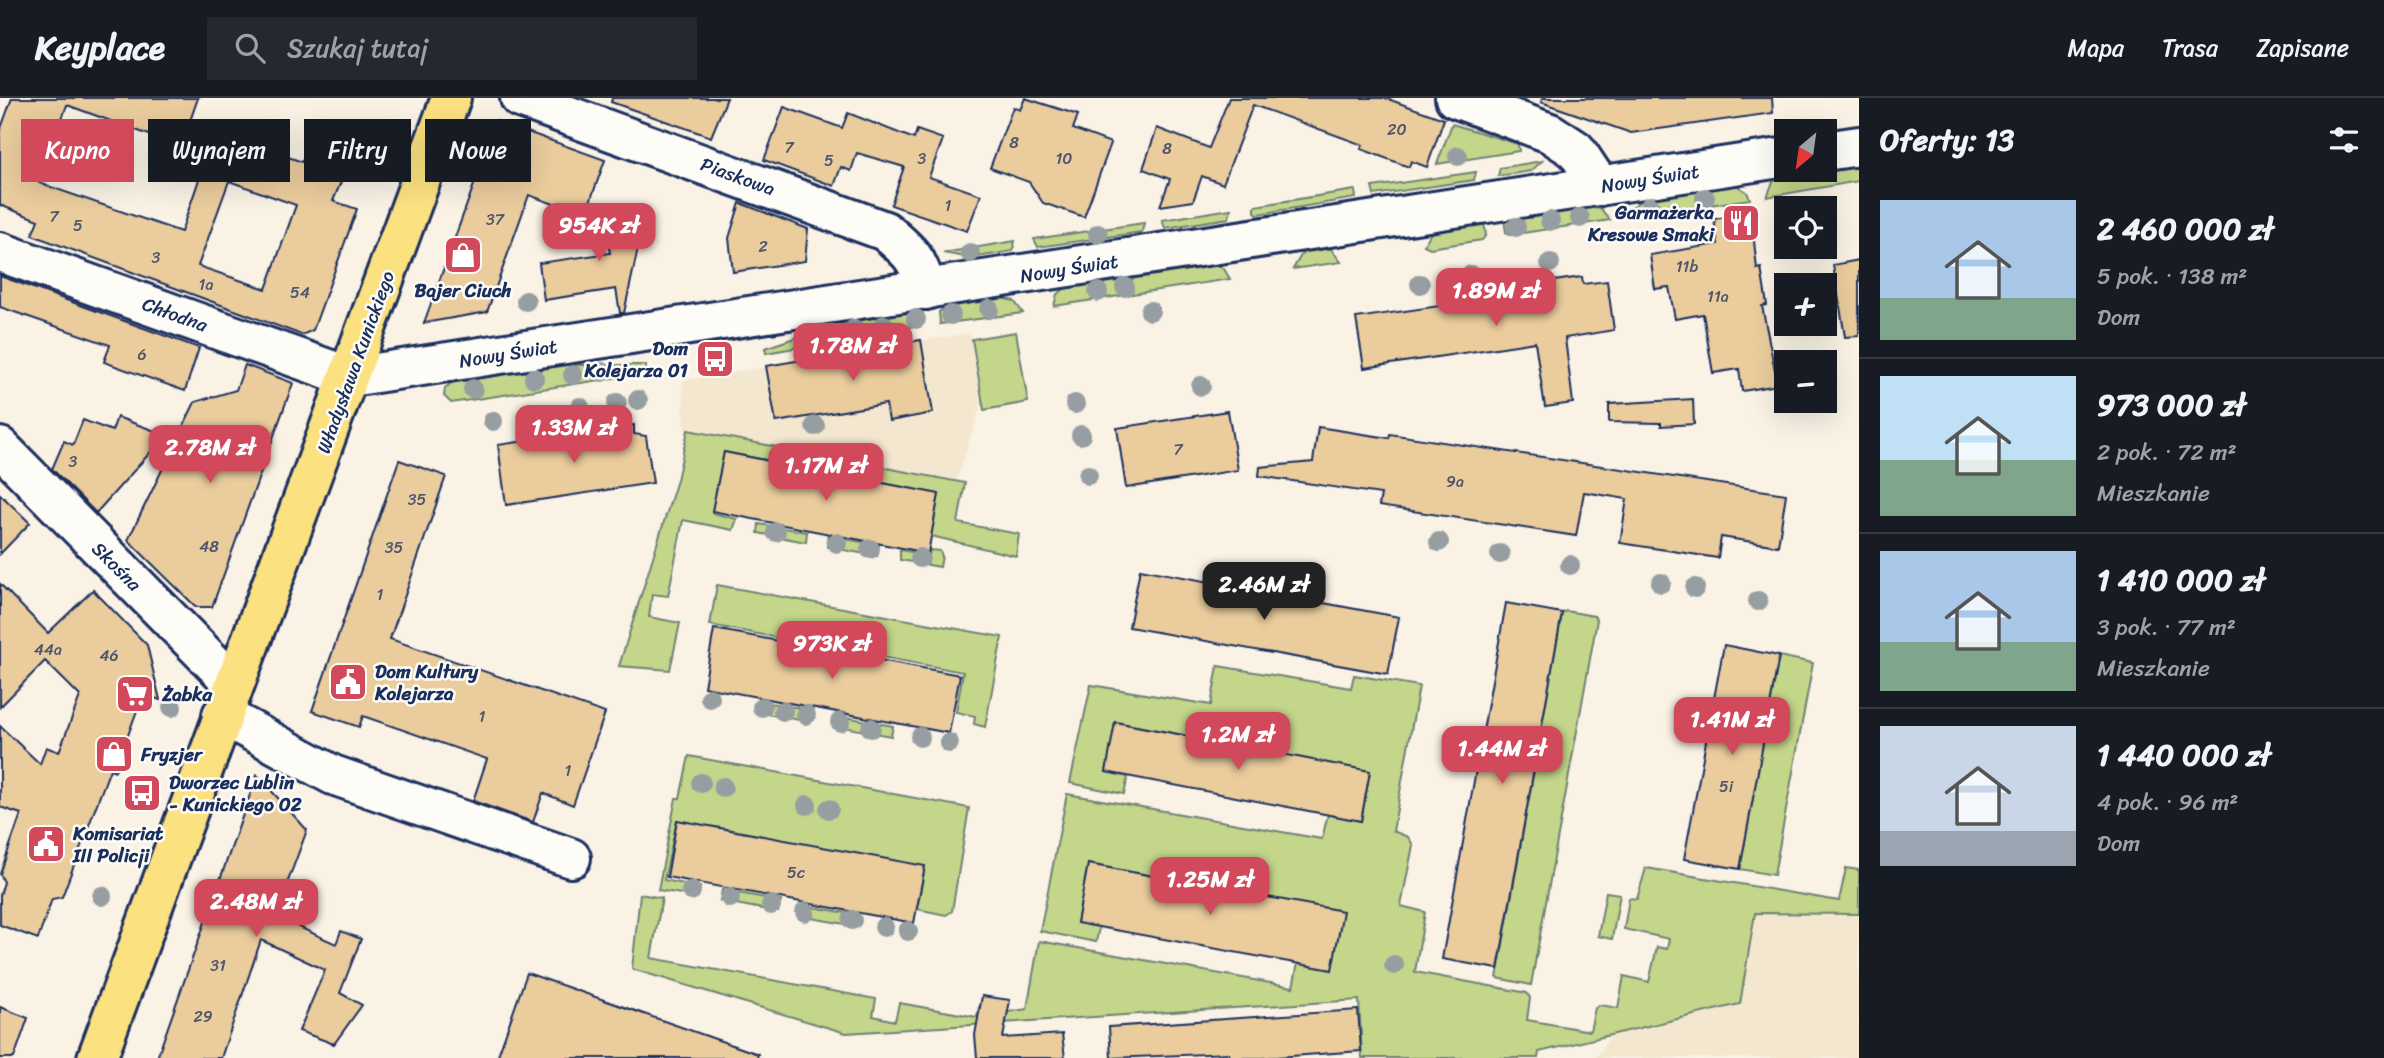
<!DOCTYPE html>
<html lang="pl">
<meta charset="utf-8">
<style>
body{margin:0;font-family:Sriracha,sans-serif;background:#242831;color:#f1f3f6;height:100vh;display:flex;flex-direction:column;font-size:26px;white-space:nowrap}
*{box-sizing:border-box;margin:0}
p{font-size:23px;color:#9ea1a6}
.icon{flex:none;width:38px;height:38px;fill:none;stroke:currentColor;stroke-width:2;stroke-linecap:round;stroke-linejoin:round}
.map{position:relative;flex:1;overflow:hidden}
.sheet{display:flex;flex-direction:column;background:#171b24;width:525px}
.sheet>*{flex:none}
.hud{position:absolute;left:21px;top:21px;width:665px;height:63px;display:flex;gap:14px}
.needle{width:46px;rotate:209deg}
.controls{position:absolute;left:1774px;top:21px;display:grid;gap:14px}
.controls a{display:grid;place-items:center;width:63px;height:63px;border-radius:0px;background:#171b24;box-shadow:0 7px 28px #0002;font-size:35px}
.price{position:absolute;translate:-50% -60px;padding:0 16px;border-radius:14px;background:#d1495b;color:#fff;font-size:23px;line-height:46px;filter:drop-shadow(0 2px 4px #0008)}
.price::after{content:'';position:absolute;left:50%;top:42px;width:21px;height:16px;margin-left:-10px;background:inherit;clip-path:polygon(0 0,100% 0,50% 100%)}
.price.on{background:#222;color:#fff}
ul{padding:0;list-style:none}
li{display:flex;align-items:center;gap:21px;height:175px;padding:0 21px}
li+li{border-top:2px solid #363941}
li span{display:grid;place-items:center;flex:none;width:196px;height:140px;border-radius:0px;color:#555}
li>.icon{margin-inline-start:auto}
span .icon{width:84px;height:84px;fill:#fffc;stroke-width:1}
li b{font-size:30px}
h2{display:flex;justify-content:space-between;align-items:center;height:84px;padding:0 21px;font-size:30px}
.pill{padding:0 24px;border-radius:0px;background:#171b24;box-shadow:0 7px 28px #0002;font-size:24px;line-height:63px}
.pill.on{background:#d1495b;color:#fff}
header{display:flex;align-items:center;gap:42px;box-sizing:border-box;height:98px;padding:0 35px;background:#171b24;border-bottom:2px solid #363941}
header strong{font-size:33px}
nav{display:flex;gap:38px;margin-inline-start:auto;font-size:24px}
.search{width:490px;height:63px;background:#242831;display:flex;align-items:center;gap:18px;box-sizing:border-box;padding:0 24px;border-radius:0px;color:#9ea1a6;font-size:26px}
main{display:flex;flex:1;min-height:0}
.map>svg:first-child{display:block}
</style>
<header>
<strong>Keyplace</strong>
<div class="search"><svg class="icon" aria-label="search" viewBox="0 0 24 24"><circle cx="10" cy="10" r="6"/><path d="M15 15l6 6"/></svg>Szukaj tutaj</div>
<nav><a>Mapa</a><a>Trasa</a><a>Zapisane</a></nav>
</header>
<main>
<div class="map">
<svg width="1859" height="960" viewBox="0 0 1859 960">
<rect width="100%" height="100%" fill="#f9f2e5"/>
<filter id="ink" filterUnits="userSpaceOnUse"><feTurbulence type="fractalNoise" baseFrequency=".0143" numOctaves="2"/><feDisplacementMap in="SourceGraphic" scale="14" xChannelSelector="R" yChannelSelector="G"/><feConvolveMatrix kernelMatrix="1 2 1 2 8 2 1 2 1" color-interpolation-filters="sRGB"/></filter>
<g filter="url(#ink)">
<g fill="#f4e7cf">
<polygon points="970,235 981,306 957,382 685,331 682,283"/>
<polygon points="1755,815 1859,816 1859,960 1596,960 1612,935 1740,906"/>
</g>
<g fill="#c4d68a" stroke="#708274" stroke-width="2">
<polygon points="1452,26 1518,46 1519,53 1437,66"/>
<polygon points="1542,63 1531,73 1498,78 1500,70"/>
<polygon points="1859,68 1859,83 1767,99 1773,84 1779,79"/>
<polygon points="1476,74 1474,82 1374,97 1372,89"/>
<polygon points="1736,87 1747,94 1750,101 1630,119 1633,109 1642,101"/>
<polygon points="1355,92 1356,100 1258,116 1255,114 1255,108"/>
<polygon points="1594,108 1601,111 1610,122 1509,137 1506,134 1504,122"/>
<polygon points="1231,111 1229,120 1165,130 1162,122"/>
<polygon points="1144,125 1142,134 1038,149 1034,141"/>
<polygon points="1484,125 1486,137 1482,142 1430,150 1424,147 1432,133"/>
<polygon points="1015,143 1013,153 971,160 943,155"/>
<polygon points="1330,150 1341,164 1293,171 1303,154"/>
<polygon points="1216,167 1224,171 1230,181 1054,208 1057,196 1066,190"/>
<polygon points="1001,200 1014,203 1023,215 940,226 939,214 945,209"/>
<polygon points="912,213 919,215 922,227 766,255 765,250 839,225"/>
<polygon points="1016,234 1028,304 984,312 972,241"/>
<polygon points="565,267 646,267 646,275 451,305 444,298 445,290 453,284"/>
<polygon points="688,332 965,385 958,425 1019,436 1016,458 931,438 939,396 724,354 712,415 737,421 733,432 683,422 668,498 652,496 649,519 680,525 670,572 619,568 677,382"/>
<polygon points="759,426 807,434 806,444 758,435"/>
<polygon points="828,438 879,447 877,458 827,449"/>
<polygon points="900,452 929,457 930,452 940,453 942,458 940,469 900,462"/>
<polygon points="717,487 1002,539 985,629 974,626 975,618 956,614 963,574 710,527"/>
<polygon points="1566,513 1594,518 1597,522 1531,887 1497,880 1562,515"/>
<polygon points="1779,558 1813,565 1774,777 1740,771"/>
<polygon points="1218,568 1351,590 1354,577 1419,588 1393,733 1408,739 1413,747 1401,808 1425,814 1415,874 1527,895 1530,900 1527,922 1590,933 1595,910 1600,907 1618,910 1624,878 1649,884 1657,849 1667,851 1669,841 1624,831 1629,800 1637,801 1646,770 1839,803 1846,770 1859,772 1859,816 1755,815 1740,906 1539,954 1538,960 1362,960 1359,902 846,935 632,871 640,796 662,800 651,860 876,901 873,918 895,923 899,905 977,919 979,909 1008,914 1027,911 1039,843 1293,889 1298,865 1342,813 1088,766 1077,825 1099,829 1096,844 1040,833 1067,696 1322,741 1328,716 1361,723 1370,673 1116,624 1106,674 1128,679 1124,696 1070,685 1091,587 1211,607"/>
<polygon points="757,603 813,612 811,624 755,614"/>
<polygon points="835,617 893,628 891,638 833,627"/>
<polygon points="689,658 969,710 952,813 946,817 917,811 925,769 677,723 664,782 700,789 698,799 658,792 676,700 680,700"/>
<polygon points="722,792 781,803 778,814 720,803"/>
<polygon points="1606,794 1620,796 1612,841 1598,838"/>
<polygon points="801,807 858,817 857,828 799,818"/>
</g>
<g fill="#eacc9d" stroke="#1b2f5e" stroke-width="2" fill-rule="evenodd">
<path d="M 12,0 L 198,0 L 190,23 L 302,64 L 318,23 L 359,41 L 333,103 L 357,111 L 313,232 L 302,237 L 32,137 L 38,122 L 0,107 L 0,33 ZM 67,7 L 207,58 L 181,134 L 39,85 ZM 229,83 L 296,107 L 266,191 L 198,168 Z"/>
<polygon points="612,0 727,0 711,39 611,4"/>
<polygon points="1025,0 1078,17 1073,31 1111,45 1084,119 1043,105 1029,84 990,70 1013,9 1020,12"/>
<polygon points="1229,0 1385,0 1444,21 1427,69 1411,63 1409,69 1361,51 1363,47 1253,7 1223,86 1202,78 1193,103 1160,108 1170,81 1143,71 1157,30 1209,50"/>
<polygon points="1542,0 1772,0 1773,15 1631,35 1541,4"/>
<polygon points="784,9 842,30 848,15 914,41 917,32 943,41 929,79 981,97 967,133 891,107 904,69 857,55 851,73 841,69 834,88 764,62"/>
<polygon points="497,23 605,62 587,112 565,110 529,97 487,214 424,225"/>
<polygon points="740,105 808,131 805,163 733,174 729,140"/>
<polygon points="602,111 645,118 624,215 620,215 616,191 544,202 539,165 610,155"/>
<polygon points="1751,115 1757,171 1761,170 1767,207 1762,208 1778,287 1742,293 1739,271 1713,275 1703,216 1675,221 1669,189 1655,191 1650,157 1718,146 1714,121"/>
<polygon points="1859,162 1859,238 1845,239 1833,167"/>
<polygon points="0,178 199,250 185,293 104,264 110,247 0,209"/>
<polygon points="1582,179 1583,186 1607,183 1614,232 1565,240 1573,305 1545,309 1535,244 1364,270 1356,220 1481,202 1479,194"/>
<polygon points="921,242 933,315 889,323 886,306 776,324 766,268"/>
<polygon points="245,267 293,285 212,509 196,509 128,442 195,304 236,292"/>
<polygon points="1693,301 1694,326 1661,328 1661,325 1609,324 1609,306"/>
<polygon points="1228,313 1238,372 1126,390 1117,330"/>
<polygon points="117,319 166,337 96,415 52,371 64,343 73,347 83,322 112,333"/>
<polygon points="634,327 634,336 646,338 653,385 506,407 498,347"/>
<polygon points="1318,329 1389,340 1390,336 1786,396 1778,448 1721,439 1718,460 1620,445 1627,401 1584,394 1576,438 1379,408 1381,396 1259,378 1260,369 1313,364"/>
<polygon points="724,354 939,396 928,455 712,413"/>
<polygon points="399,362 446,378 390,541 605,615 573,707 543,695 533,724 473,703 487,661 363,618 359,629 312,613"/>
<polygon points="0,396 30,425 0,456"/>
<polygon points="1140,471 1399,519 1388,576 1129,529"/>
<polygon points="0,486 48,535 93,492 147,547 160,602 143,596 115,673 110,671 62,799 52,801 38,841 0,827 0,797 4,784 0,776 21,716 0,709 0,628 40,666 46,649 59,654 80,598 45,563 0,609"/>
<polygon points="1506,505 1562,515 1498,871 1442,861"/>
<polygon points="714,531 960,577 949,635 704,589"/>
<polygon points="1724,547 1779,558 1740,771 1684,761"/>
<polygon points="1115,624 1370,673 1361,723 1106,674"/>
<polygon points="257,677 307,732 275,818 336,846 341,833 361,841 340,895 362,907 334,946 299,933 325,872 261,842 221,960 157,960"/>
<polygon points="677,722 925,768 914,825 667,779"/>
<polygon points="1088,766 1343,813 1332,872 1077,825"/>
<polygon points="527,875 758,956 757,960 497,960"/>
<polygon points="982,898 1010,902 1003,940 1062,936 1065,960 977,960 975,937"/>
<polygon points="0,909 28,920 14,960 0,960"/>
<polygon points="1358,912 1361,953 1263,960 1230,960 1229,955 1111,960 1109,929"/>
</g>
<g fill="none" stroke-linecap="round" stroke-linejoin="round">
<defs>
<g id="minor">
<path d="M 520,0 L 885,133 C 909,153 919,161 926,192"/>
<polyline points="1455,0 1550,35 1576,52 1600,88"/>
<polyline points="1825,53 1859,48"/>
<polyline points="0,154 350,279 1787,59"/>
<polyline points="0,349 234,586"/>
<polyline points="222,617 333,677 571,760"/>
</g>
<polyline id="major" points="97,960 451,0"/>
</defs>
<use href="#minor" stroke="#1b2f5e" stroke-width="44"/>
<use href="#major" stroke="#1b2f5e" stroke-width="44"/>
<use href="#minor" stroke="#fdfcf7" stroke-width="38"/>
<use href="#major" stroke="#fbe180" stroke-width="38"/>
</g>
<g fill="#969ea1">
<circle cx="1458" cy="58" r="10"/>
<circle cx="1705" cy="100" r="10"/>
<circle cx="1650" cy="108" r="10"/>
<circle cx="1580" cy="120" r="10"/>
<circle cx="1550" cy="123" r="10"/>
<circle cx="1516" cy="129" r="10"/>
<circle cx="1098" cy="136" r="10"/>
<circle cx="970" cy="155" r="10"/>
<circle cx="1550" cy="165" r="10"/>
<circle cx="1471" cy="177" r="10"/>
<circle cx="1420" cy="186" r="10"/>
<circle cx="1125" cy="189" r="10"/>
<circle cx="1098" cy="194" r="10"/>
<circle cx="526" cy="203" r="10"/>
<circle cx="989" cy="211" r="10"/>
<circle cx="1150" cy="213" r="10"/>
<circle cx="951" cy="217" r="10"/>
<circle cx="916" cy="221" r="10"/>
<circle cx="884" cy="227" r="10"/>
<circle cx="854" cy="231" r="10"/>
<circle cx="833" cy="236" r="10"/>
<circle cx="602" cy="274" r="10"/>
<circle cx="573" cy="277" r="10"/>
<circle cx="534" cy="280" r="10"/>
<circle cx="1201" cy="288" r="10"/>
<circle cx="473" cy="291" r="10"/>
<circle cx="638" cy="302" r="10"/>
<circle cx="617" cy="305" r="10"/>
<circle cx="1075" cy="306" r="10"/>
<circle cx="580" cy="309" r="10"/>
<circle cx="535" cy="316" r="10"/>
<circle cx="493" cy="323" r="10"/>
<circle cx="815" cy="328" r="10"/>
<circle cx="1081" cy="337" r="10"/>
<circle cx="1088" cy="377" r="10"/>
<circle cx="776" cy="434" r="10"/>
<circle cx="1439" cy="444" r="10"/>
<circle cx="837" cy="445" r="10"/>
<circle cx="870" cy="451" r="10"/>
<circle cx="1500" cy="456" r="10"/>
<circle cx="920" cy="460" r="10"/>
<circle cx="1570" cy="467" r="10"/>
<circle cx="1661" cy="485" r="10"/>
<circle cx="1695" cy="490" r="10"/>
<circle cx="1758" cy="503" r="10"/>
<circle cx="710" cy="600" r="10"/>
<circle cx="172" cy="609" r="10"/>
<circle cx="762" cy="609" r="10"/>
<circle cx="783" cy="613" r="10"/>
<circle cx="806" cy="617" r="10"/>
<circle cx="840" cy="624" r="10"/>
<circle cx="871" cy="630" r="10"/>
<circle cx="920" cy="639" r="10"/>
<circle cx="949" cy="645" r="10"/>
<circle cx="701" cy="685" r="10"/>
<circle cx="723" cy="689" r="10"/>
<circle cx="807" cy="707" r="10"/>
<circle cx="829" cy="711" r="10"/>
<circle cx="691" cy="793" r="10"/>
<circle cx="102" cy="798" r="10"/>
<circle cx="730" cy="800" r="10"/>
<circle cx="771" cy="807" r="10"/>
<circle cx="805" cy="814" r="10"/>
<circle cx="852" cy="822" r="10"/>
<circle cx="884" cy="829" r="10"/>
<circle cx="908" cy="833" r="10"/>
<circle cx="1394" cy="867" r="10"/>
</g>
</g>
<defs>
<symbol id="restaurant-square" viewBox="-11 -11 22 22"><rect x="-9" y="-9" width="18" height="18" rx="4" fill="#d1495b" stroke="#fdfcf7"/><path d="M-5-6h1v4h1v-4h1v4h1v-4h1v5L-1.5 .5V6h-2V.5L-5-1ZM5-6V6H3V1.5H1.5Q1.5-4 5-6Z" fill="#fff"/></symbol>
<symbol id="shop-square" viewBox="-11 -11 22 22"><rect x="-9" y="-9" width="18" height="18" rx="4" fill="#d1495b" stroke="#fdfcf7"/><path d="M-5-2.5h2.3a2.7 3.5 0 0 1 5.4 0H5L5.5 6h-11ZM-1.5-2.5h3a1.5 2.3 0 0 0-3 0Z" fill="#fff"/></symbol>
<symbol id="bus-square" viewBox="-11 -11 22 22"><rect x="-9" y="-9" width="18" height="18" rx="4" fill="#d1495b" stroke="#fdfcf7"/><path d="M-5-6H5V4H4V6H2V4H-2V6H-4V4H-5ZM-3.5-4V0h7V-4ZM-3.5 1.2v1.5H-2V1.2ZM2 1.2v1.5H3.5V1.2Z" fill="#fff"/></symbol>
<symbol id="civic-square" viewBox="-11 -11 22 22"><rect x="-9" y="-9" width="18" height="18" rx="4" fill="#d1495b" stroke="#fdfcf7"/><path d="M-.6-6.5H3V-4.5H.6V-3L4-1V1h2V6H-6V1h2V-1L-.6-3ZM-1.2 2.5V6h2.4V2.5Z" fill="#fff"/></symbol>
<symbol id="supermarket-square" viewBox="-11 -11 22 22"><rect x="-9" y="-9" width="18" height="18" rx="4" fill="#d1495b" stroke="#fdfcf7"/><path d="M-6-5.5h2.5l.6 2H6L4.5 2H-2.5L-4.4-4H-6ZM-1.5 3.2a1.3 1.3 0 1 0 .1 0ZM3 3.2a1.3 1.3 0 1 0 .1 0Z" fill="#fff"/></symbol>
</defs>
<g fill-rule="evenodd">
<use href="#restaurant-square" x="1719" y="103" width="44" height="44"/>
<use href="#shop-square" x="441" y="135" width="44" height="44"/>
<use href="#bus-square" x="693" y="239" width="44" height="44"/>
<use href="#civic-square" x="326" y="562" width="44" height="44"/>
<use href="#supermarket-square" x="113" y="574" width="44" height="44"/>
<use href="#shop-square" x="92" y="634" width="44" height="44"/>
<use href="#bus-square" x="120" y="673" width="44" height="44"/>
<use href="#civic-square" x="24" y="724" width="44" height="44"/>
</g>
<g text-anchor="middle" stroke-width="5" stroke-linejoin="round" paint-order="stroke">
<g font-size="16" fill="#4f566e">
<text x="1397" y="37">20</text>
<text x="1014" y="50">8</text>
<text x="789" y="55">7</text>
<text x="1167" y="56">8</text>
<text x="922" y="66">3</text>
<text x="1064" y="66">10</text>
<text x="829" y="68">5</text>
<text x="948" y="113">1</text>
<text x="54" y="124">7</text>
<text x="495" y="127">37</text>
<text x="78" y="133">5</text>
<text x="763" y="154">2</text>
<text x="156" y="165">3</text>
<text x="1687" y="174">11b</text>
<text x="206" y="192">1a</text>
<text x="300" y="200">54</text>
<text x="1718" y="204">11a</text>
<text x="142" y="262">6</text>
<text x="1178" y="357">7</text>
<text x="73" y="369">3</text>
<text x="1455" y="389">9a</text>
<text x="417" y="407">35</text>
<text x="209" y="454">48</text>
<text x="394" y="455">35</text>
<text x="380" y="502">1</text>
<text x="48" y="557">44a</text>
<text x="109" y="563">46</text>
<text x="482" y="624">1</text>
<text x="568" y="678">1</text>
<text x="1726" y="694">5i</text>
<text x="796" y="780">5c</text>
<text x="218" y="873">31</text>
<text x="203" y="924">29</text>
</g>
<g font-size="19" fill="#1b2f5e" stroke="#fdfcf7">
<text transform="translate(738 78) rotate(20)" y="7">Piaskowa</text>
<text transform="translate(1650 80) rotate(-9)" y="7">Nowy Świat</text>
<text transform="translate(1069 170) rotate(-9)" y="7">Nowy Świat</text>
<text transform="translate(175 216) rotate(20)" y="7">Chłodna</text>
<text transform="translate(508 255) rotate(-9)" y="7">Nowy Świat</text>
<text transform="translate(355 264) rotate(-70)" y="7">Władysława Kunickiego</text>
<text transform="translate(117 468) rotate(45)" y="7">Skośna</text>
</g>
<g font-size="19" font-weight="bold" fill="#1b2f5e" stroke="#fdfcf7" text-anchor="start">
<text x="1714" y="121" text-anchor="end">Garmażerka<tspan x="1714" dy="22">Kresowe Smaki</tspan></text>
<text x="463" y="199" text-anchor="middle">Bajer Ciuch</text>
<text x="688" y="257" text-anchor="end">Dom<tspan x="688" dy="22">Kolejarza 01</tspan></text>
<text x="375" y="580">Dom Kultury<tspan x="375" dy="22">Kolejarza</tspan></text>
<text x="162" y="603">Żabka</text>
<text x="141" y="663">Fryzjer</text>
<text x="169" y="691">Dworzec Lublin<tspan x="169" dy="22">- Kunickiego 02</tspan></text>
<text x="73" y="742">Komisariat<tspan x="73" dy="22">III Policji</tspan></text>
</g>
</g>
</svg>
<div class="controls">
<a><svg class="needle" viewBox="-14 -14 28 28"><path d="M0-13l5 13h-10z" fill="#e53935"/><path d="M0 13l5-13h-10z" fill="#9ea1a6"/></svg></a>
<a><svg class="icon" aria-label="locate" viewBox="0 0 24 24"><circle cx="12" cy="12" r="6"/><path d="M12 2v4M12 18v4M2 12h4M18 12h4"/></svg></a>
<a>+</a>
<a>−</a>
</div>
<b class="price" style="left:599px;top:165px">954K zł</b>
<b class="price" style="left:1496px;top:230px">1.89M zł</b>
<b class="price" style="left:853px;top:285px">1.78M zł</b>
<b class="price" style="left:574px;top:367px">1.33M zł</b>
<b class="price" style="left:210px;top:387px">2.78M zł</b>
<b class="price" style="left:826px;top:405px">1.17M zł</b>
<b class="price on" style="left:1264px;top:524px">2.46M zł</b>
<b class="price" style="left:832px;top:583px">973K zł</b>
<b class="price" style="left:1732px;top:659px">1.41M zł</b>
<b class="price" style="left:1238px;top:674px">1.2M zł</b>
<b class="price" style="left:1502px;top:688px">1.44M zł</b>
<b class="price" style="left:1210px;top:819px">1.25M zł</b>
<b class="price" style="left:256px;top:841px">2.48M zł</b>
<div class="hud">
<a class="pill on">Kupno</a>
<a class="pill">Wynajem</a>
<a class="pill">Filtry</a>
<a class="pill">Nowe</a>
</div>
</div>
<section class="sheet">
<h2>Oferty: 13<svg class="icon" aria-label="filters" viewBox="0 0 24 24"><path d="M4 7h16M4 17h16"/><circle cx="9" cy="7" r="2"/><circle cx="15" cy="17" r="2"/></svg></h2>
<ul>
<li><span style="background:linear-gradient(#a9c7e8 70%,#7fa58c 0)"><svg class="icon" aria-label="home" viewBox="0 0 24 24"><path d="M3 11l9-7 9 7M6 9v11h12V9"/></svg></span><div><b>2 460 000 zł</b><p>5 pok. · 138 m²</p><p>Dom</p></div></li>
<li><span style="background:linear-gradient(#bfe0f5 60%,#7fa58c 0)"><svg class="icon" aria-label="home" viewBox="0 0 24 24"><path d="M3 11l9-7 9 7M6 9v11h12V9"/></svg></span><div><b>973 000 zł</b><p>2 pok. · 72 m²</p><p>Mieszkanie</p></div></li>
<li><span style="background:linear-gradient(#a9c7e8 65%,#7fa58c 0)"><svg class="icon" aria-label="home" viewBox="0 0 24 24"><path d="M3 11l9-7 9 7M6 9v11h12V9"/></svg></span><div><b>1 410 000 zł</b><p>3 pok. · 77 m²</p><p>Mieszkanie</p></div></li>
<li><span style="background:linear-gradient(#c9d6e8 75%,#9aa5b1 0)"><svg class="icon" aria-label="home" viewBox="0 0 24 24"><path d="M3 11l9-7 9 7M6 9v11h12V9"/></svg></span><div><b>1 440 000 zł</b><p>4 pok. · 96 m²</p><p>Dom</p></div></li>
</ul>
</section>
</main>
